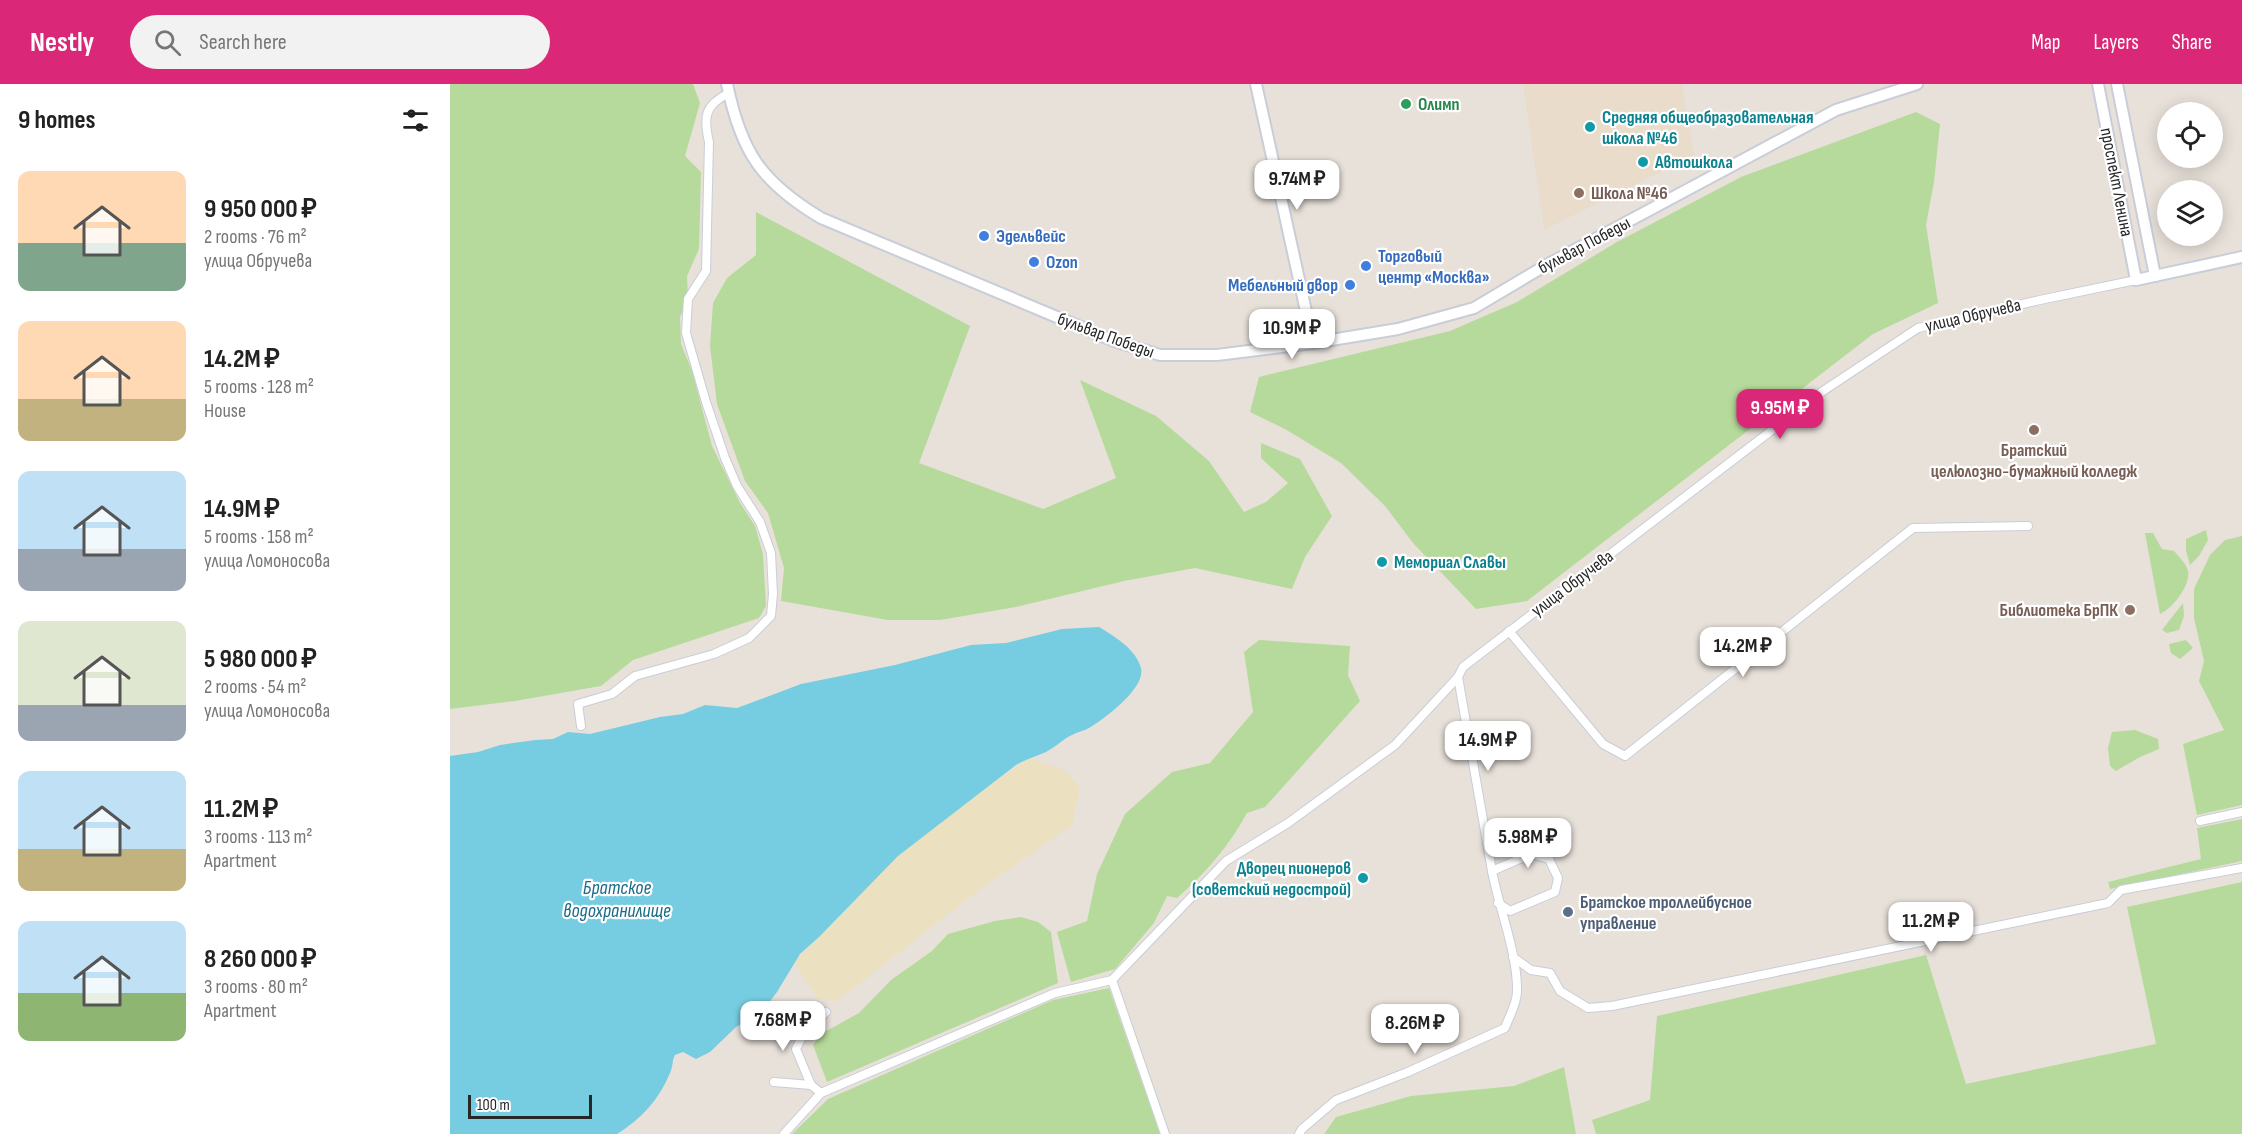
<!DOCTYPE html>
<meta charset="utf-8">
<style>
body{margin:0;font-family:"Sofia Sans Condensed",sans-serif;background:#f2f2f2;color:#222;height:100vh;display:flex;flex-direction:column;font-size:22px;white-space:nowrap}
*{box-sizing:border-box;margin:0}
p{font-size:20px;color:#767676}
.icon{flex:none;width:33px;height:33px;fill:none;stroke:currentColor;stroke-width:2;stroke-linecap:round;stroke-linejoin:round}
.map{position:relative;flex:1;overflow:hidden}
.drawer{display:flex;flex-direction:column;background:#fff;width:450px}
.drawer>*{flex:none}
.fabs{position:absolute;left:1707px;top:18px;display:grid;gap:12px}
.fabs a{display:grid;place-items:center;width:66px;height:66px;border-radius:50%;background:#fff;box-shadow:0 3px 15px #0003;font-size:30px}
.scale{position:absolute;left:18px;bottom:15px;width:124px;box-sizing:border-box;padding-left:6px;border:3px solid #272727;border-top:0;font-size:16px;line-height:21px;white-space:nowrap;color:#272727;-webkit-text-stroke:4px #fff;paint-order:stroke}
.price{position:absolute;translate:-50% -51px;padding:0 14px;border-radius:12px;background:#fff;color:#222;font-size:20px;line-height:39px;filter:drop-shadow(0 2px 3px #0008)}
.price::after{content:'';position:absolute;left:50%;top:36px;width:18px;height:14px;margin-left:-9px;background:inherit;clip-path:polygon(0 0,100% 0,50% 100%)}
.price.on{background:#db2777;color:#fff}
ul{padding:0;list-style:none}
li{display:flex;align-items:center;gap:18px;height:150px;padding:0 18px}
li span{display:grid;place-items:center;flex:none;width:168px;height:120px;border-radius:12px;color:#555}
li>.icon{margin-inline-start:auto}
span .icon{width:72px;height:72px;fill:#fffc;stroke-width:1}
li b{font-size:26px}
h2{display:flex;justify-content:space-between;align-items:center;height:72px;padding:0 18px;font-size:26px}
header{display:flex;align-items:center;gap:36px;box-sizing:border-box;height:84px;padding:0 30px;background:#db2777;color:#fff}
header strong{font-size:28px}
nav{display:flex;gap:33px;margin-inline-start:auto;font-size:21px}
.search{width:420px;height:54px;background:#f2f2f2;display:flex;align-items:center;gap:15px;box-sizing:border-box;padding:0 21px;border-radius:33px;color:#767676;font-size:22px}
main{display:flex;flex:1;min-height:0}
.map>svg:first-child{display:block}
</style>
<header>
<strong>Nestly</strong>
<div class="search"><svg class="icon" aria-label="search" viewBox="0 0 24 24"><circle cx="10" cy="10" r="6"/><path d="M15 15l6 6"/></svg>Search here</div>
<nav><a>Map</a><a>Layers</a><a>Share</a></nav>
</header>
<main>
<section class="drawer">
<h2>9 homes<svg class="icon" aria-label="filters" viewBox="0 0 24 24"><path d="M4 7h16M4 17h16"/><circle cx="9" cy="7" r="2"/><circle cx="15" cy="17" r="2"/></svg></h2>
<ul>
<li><span style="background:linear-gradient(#ffd9b3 60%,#7fa58c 0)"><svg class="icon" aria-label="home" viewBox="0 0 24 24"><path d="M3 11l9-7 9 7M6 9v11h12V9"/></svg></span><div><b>9 950 000 ₽</b><p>2 rooms · 76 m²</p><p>улица Обручева</p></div></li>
<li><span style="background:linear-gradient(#ffd9b3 65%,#c2b280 0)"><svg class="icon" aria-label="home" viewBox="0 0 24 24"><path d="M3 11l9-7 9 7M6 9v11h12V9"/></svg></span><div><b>14.2M ₽</b><p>5 rooms · 128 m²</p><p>House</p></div></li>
<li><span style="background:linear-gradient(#bfe0f5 65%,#9aa5b1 0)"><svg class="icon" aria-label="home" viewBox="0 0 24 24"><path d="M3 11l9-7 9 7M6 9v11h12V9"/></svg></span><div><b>14.9M ₽</b><p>5 rooms · 158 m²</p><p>улица Ломоносова</p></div></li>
<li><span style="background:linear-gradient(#dfe7d0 70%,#9aa5b1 0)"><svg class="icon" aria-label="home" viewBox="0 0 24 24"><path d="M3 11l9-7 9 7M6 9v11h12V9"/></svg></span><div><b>5 980 000 ₽</b><p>2 rooms · 54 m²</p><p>улица Ломоносова</p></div></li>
<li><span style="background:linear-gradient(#bfe0f5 65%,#c2b280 0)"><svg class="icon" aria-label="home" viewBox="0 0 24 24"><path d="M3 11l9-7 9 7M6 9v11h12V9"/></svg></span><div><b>11.2M ₽</b><p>3 rooms · 113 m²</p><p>Apartment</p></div></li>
<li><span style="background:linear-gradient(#bfe0f5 60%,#8fb573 0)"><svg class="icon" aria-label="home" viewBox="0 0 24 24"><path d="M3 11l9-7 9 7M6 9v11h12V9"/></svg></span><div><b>8 260 000 ₽</b><p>3 rooms · 80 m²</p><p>Apartment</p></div></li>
</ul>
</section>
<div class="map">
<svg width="1792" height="1050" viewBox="0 0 1792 1050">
<rect width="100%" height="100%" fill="#e8e1da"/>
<polygon fill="#e9dcca" points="1073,0 1232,0 1244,71 1094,146"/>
<g fill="#b6da9b">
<polygon points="0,0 243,0 250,19 235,72 251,88 249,165 237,192 238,215 230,233 231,260 242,287 262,362 289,417 305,442 313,470 316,522 309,534 183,576 151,602 65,617 0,625"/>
<polygon points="1466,28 1490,40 1484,98 1476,141 1488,219 1423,250 1077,517 1026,525 963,459 935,422 891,379 835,345 800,328 809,293 1000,247 1067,218 1167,158 1291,93"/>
<polygon points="306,128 520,242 469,379 593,425 666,394 630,296 706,332 759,377 794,428 816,418 838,399 811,374 811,359 850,375 882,432 855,473 842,505 745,484 674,497 566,523 490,536 438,536 331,517 334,484 318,429 295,397 267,320 260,262 263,219 277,194 306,171"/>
<polygon points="1756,446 1758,456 1749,472 1740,481 1736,467 1736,455"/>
<path d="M 1695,449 L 1703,449 L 1712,465 L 1724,467 C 1729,473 1736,479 1738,487 C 1741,501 1722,525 1710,530 Z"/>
<polygon points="1792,452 1792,721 1747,731 1733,660 1774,646 1749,597 1754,577 1744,534 1744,505 1760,471 1775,456"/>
<polygon points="1733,519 1734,532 1729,546 1717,549 1712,546"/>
<path d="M 809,556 L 900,562 L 898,591 L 910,617 L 815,723 L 797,729 C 779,762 756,789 727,814 L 717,812 L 704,839 L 665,885 L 621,898 L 607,848 L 637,837 L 647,790 L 675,730 L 722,688 L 760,679 L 803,628 L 794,568 Z"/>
<polygon points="1736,556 1743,564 1730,575 1721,569 1719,560"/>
<polygon points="1685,646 1708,655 1709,665 1690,673 1666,687 1660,682 1658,664 1662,648"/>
<polygon points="1792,735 1792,777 1660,805 1658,798 1751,775 1747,744"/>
<polygon points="1792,798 1792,1050 1146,1050 1142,1036 1200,1016 1207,932 1476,871 1516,1000 1706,960 1677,823"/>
<polygon points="571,833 588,838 601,848 608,899 377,998 363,961 371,950 409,929 441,896 482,867 498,850 545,837"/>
<polygon points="659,904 710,1050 342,1050 378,1015 603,916"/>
<polygon points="1114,983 1126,1050 874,1050 886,1033 961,1012 1064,1002"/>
</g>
<polygon fill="#ebe0bf" points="579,674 614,686 630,703 622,741 524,810 387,917 367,914 344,878 448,772 515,719"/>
<path fill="#76cde1" d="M 649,543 C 664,552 686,565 691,584 C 696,604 654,635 639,644 C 634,647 627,648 622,651 C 611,656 603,666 591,670 C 582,674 574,676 566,681 L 448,772 L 369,853 L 350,870 L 327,908 L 311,929 L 286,943 L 260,968 L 246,975 L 233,968 L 225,971 C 222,976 223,983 220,989 C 209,1016 191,1035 167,1050 L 0,1050 L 0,672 L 28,668 L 50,661 L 85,656 L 103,655 L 118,648 L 140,650 L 210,633 L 233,630 L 255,621 L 287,624 L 351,600 L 445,581 L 521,561 L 556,559 L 612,545 Z"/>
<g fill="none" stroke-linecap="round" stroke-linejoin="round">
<defs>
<g id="street">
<polyline points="1059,547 1153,660 1175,672 1463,444 1578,442"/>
<path d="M 131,642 L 128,620 L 162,610 L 185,592 L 264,570 L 299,554 L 321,532 L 323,510 L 321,469 L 310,438 L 287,402 L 275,374 L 256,318 L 236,249 L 238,215 L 256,187 L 259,58 C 253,32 255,21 279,9"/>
<polyline points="1750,737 1792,728"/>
<polyline points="1042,787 1081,770 1099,775 1108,794 1105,808 1060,827 1048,819"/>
<polyline points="1063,873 1081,886 1100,889 1110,907 1138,924 1162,922 1658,819 1671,806 1792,784"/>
<polyline points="662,896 715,1050"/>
<polyline points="324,998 361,1001"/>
<polyline points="371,1009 361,1001 346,965 354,949 376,928"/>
<polyline points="334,1050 371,1009 605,909 662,896 776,777 838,739 945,661 1008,593 1013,583 1373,307 1468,244 1590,216 1686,196"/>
<path d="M 849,1050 L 852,1045 L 886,1016 L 958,988 L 1055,944 C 1059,933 1067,919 1067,908 C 1068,871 1049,824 1042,787 L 1008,593"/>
</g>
<g id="secondary">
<path d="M 277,0 C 291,68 311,98 371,134 L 664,257 L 710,271 L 767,271 L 863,259 L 948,245 L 1024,224 L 1093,183 L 1386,26 L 1467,0"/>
<polyline points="806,0 863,259"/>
<polyline points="1648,0 1686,196 1792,173"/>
<polyline points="1667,0 1705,192"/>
</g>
</defs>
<use href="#street" stroke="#c8cdd8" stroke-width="10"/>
<use href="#secondary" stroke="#c8cdd8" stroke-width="14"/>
<use href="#street" stroke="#fff" stroke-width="8"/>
<use href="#secondary" stroke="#fff" stroke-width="10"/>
</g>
<circle fill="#2e9e5b" stroke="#fff" stroke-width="2" cx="956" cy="20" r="6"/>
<g fill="#0f9aa8" stroke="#fff" stroke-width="2">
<circle cx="1140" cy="43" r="6"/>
<circle cx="1193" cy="78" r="6"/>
<circle cx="932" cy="478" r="6"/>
<circle cx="913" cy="794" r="6"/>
</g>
<g fill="#8d6e63" stroke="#fff" stroke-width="2">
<circle cx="1129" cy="109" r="6"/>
<circle cx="1584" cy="346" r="6"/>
<circle cx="1680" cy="526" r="6"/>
</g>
<g fill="#3f7fe0" stroke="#fff" stroke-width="2">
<circle cx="534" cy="152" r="6"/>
<circle cx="584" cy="178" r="6"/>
<circle cx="916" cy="182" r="6"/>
<circle cx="900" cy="201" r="6"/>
</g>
<circle fill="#5c6f8a" stroke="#fff" stroke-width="2" cx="1118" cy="828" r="6"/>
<g text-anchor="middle" stroke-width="4.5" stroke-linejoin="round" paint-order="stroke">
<g font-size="18" font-weight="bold" fill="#27864d" stroke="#fff" text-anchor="start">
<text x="968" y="26">Олимп</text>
</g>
<g font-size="18" font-weight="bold" fill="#0d838f" stroke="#fff" text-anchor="start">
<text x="1152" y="39">Средняя общеобразовательная<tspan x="1152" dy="21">школа №46</tspan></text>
<text x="1205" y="84">Автошкола</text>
<text x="944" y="484">Мемориал Славы</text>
<text x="901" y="790" text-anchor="end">Дворец пионеров<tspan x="901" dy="21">(советский недострой)</tspan></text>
</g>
<g font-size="18" fill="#272727" stroke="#fff">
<text transform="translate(1667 98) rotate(79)" y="6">проспект Ленина</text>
<text transform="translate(1134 161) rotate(-28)" y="6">бульвар Победы</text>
<text transform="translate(1523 231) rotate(-13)" y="6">улица Обручева</text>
<text transform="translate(656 251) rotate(20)" y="6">бульвар Победы</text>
<text transform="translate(1122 499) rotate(-37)" y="6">улица Обручева</text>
</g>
<g font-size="18" font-weight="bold" fill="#785e54" stroke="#fff" text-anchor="start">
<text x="1141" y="115">Школа №46</text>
<text x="1584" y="372" text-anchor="middle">Братский<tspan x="1584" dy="21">целюлозно-бумажный колледж</tspan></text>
<text x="1668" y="532" text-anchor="end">Библиотека БрПК</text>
</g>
<g font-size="18" font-weight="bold" fill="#366cbe" stroke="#fff" text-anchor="start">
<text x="546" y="158">Эдельвейс</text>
<text x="928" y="178">Торговый<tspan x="928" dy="21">центр «Москва»</tspan></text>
<text x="596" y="184">Ozon</text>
<text x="888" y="207" text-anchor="end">Мебельный двор</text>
</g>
<g font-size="18" font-weight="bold" fill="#4e5e75" stroke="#fff" text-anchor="start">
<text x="1130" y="824">Братское троллейбусное<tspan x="1130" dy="21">управление</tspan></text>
</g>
<g font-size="20" font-style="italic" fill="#1a6b88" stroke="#fff">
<text x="167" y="810">Братское<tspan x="167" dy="23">водохранилище</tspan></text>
</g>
</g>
</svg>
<div class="fabs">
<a><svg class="icon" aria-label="locate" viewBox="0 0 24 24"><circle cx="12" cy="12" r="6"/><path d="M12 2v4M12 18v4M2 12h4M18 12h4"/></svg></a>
<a><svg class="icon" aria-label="layers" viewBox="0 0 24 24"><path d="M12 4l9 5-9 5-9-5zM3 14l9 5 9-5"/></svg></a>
</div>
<div class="scale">100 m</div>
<b class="price" style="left:847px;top:127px">9.74M ₽</b>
<b class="price" style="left:842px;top:276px">10.9M ₽</b>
<b class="price on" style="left:1330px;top:356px">9.95M ₽</b>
<b class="price" style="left:1293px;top:594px">14.2M ₽</b>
<b class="price" style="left:1038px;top:688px">14.9M ₽</b>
<b class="price" style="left:1078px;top:785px">5.98M ₽</b>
<b class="price" style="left:1481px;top:869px">11.2M ₽</b>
<b class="price" style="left:333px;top:968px">7.68M ₽</b>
<b class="price" style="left:965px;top:971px">8.26M ₽</b>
</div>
</main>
